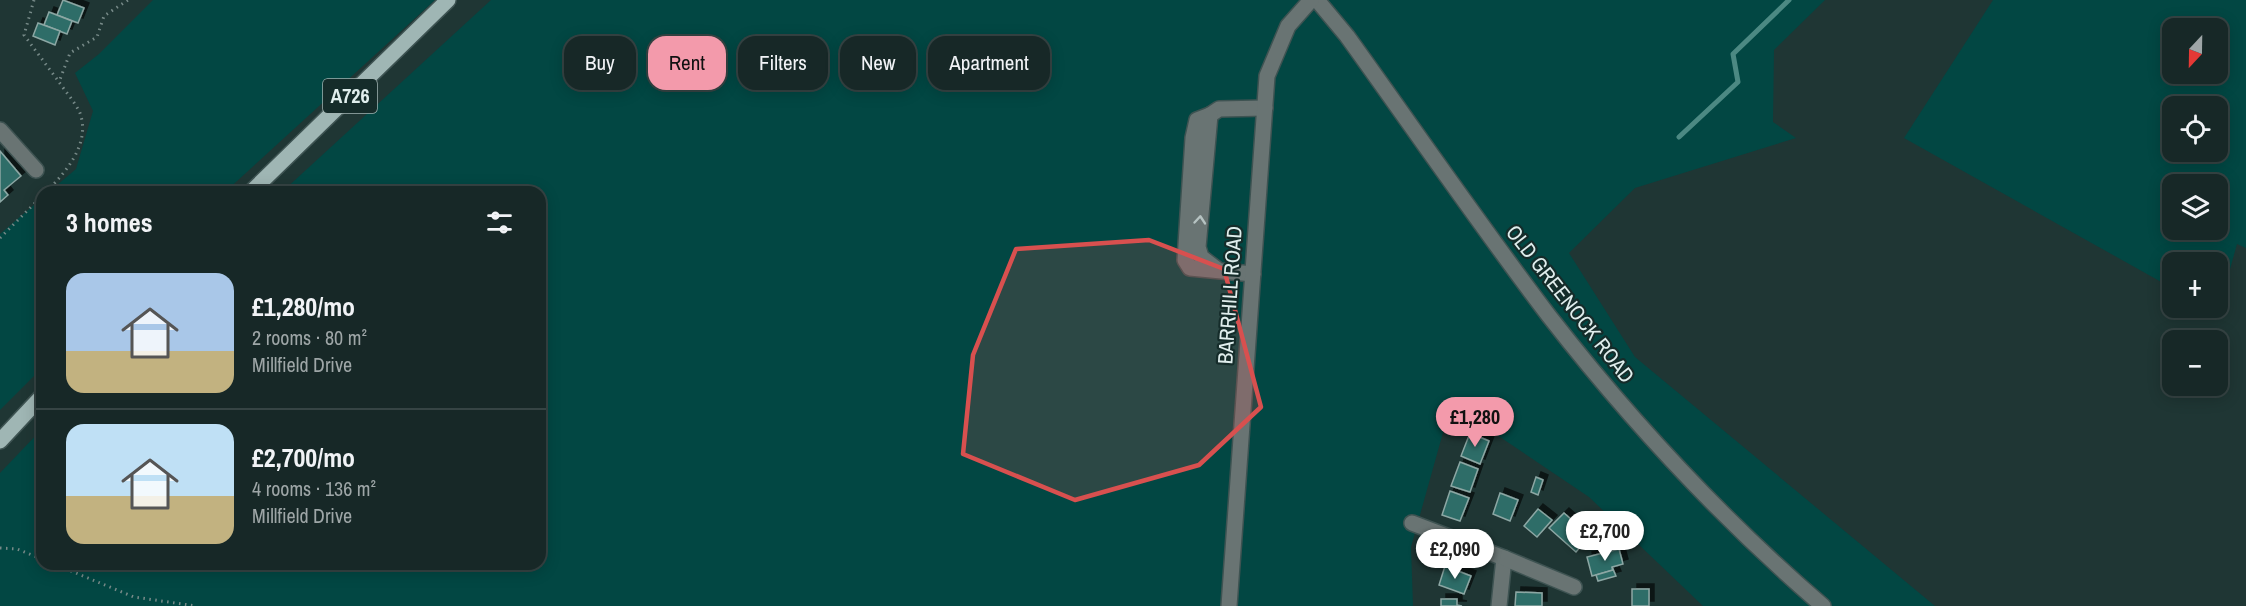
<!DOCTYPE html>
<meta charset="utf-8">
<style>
body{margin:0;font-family:"Archivo Narrow",sans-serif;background:#243433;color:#f1f3f6;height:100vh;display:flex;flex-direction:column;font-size:22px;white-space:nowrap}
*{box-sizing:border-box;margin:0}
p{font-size:20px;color:#9ea6a7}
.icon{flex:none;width:33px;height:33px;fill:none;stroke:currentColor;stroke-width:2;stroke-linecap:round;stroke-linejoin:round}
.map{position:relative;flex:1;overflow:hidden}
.side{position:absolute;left:36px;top:186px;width:510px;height:384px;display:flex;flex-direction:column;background:#172827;border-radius:18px;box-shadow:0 3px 15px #0003,0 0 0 2px #364444}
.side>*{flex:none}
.top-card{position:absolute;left:564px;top:36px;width:570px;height:54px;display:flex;gap:12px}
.needle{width:39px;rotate:202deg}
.buttons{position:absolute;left:2162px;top:18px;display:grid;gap:12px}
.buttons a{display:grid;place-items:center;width:66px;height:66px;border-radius:12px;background:#172827;box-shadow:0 3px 15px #0003,0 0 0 2px #364444;font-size:30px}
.price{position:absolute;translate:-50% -51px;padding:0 14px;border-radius:21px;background:#fff;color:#222;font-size:20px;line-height:39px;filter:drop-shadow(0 2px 3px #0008)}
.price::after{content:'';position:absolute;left:50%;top:36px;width:18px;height:14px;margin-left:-9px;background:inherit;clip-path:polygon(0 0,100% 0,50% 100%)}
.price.active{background:#f39aab;color:#111}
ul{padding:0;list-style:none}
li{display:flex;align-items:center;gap:18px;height:150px;padding:0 30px}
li+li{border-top:2px solid #364444}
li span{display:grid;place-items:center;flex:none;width:168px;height:120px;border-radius:18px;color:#555}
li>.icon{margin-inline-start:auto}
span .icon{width:72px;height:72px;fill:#fffc;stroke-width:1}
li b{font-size:26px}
h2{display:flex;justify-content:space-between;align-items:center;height:72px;padding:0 30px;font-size:26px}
.tag{padding:0 21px;border-radius:18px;background:#172827;box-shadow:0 3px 15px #0003,0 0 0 2px #364444;font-size:21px;line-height:54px}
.tag.active{background:#f39aab;color:#111}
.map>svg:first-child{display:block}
</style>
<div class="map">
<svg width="2246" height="606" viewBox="0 0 2246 606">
<defs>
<filter id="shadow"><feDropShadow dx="5" dy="-5" stdDeviation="0" flood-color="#0009"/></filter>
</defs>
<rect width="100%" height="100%" fill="#1f3634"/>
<g fill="#024743" fill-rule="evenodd">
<polygon points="153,0 435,0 225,192 49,192 76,169 93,111 75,73 99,54"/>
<polygon points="491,0 1825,0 1774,50 1773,122 1796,138 1635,188 1569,253 1635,357 1935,606 1703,606 1589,497 1451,404 1411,547 1413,606 0,606 0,473 42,429 42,564 540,564 540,192 282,192"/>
<path d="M 1993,0 L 2246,0 L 2246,248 L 2237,244 L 2218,312 L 2209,308 L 2217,308 L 2217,262 L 2172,262 L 2172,288 L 1904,138 ZM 2172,28 L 2217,28 L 2217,74 L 2172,74 ZM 2172,106 L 2217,106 L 2217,152 L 2172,152 ZM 2217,184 L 2217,230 L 2172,230 L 2172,184 Z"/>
<polygon points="42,198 42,368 0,410 0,234"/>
</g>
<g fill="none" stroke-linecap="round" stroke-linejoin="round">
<polyline stroke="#4c8983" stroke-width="5" points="1679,137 1738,82 1733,54 1789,0"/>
</g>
<g fill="#2f6d67" stroke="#8ca7a4" stroke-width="1.5" filter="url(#shadow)">
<polygon points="63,0 84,8 78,23 57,15"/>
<polygon points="49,12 72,21 67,34 44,25"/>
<polygon points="38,23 60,31 55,45 33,36"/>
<polygon points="0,151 21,176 4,190 8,195 0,202"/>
<polygon points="1470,433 1489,441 1480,464 1461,456"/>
<polygon points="1460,462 1478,469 1470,492 1451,486"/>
<polygon points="1536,477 1543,480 1538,495 1531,492"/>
<polygon points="1450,491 1469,498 1460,521 1442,515"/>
<polygon points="1500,493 1518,500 1510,521 1493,514"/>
<polygon points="1538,509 1552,520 1537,537 1524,526"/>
<polygon points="1564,513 1590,536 1576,552 1549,528"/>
<polygon points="1602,521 1609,527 1600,536 1594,530"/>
<polygon points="1619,549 1623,564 1612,567 1613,570 1592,576 1587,557"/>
<polygon points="1445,566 1471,576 1464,594 1439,585"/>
<polygon points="1612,567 1616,576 1598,581 1596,575 1613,570"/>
<rect x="1632" y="589" width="17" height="17"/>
<polygon points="1516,592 1542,593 1542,606 1515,606"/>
<polygon points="1441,599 1457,599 1457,605 1462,606 1441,606"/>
</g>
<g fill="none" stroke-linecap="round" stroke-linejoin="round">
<defs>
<g id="minor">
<path d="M 1317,0 L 1347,36 C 1414,129 1479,224 1549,316 C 1630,420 1723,520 1823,606"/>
<polyline points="1210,115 1219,109 1265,108"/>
<polyline points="0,130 36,170"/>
<polyline points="1218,270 1201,257 1198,247 1210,115 1197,120 1193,138 1185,260 1190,268 1253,274"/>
<polyline points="1412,523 1504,558 1499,606"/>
<polyline points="1504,558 1574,587"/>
<polyline points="1229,606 1267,76 1288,26 1311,0"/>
</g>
<g id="major">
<polyline points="251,192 448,0"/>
<polyline points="0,441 42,396"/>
</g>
</defs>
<use href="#minor" stroke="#3e5352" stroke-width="18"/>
<use href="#major" stroke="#3e5352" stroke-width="18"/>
<g stroke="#778a88" stroke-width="3" stroke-dasharray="1.5 4.5" stroke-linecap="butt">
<polyline points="34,0 24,35 59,82"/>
<path d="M 46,192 C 65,173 91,144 80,113 C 75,102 65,91 59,82 L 70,53 L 97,37 L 104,16 L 128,0"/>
<polyline points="0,238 42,196"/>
<polyline points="0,548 17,549 42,559"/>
<polyline points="54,564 134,597 196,606"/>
</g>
<use href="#minor" stroke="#697473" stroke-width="15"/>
<use href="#major" stroke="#9fb6b4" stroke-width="15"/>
</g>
<defs><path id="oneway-chevron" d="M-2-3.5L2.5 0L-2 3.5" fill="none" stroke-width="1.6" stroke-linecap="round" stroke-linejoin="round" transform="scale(1.5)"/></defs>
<use stroke="#b6c3c2" href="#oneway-chevron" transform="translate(1200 220) rotate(-85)"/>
<path fill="#d8504f" fill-opacity="0.2" stroke="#d8504f" stroke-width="4.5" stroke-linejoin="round" d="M 1149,240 L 1224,269 L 1261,407 L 1199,465 L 1075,500 L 963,454 L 973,355 L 1016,249 Z"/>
<g text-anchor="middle" stroke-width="4.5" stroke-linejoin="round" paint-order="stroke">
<rect fill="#152c2a" stroke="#a3b4b2" stroke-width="1.5" x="323" y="79" width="54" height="34" rx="4.5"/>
<g font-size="20" font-weight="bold" fill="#e0eeed">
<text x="350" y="103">A726</text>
</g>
<g font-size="21" fill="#e0eeed" stroke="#152c2a">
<text transform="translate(1230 295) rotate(-86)" y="7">BARRHILL ROAD</text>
<text transform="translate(1570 304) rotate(52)" y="7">OLD GREENOCK ROAD</text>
</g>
</g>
</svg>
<div class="buttons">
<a><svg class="needle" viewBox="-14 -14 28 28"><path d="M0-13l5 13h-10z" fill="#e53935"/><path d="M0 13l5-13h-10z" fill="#9ea6a7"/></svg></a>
<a><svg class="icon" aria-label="locate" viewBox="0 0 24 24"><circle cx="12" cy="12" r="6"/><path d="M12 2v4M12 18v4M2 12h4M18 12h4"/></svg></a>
<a><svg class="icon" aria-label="layers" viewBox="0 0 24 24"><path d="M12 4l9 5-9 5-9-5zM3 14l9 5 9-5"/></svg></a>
<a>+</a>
<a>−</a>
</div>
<b class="price active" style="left:1475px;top:448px">£1,280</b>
<b class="price" style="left:1605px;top:562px">£2,700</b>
<b class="price" style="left:1455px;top:580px">£2,090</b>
<div class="top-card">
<a class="tag">Buy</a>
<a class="tag active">Rent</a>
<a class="tag">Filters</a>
<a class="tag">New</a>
<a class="tag">Apartment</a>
</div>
<section class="side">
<h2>3 homes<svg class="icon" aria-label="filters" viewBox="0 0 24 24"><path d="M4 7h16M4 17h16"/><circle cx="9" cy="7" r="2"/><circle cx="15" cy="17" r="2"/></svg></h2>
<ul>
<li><span style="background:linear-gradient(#a9c7e8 65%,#c2b280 0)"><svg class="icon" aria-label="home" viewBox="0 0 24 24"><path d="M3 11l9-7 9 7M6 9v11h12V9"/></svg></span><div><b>£1,280/mo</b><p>2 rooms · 80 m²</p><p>Millfield Drive</p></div></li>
<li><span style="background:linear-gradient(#bfe0f5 60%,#c2b280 0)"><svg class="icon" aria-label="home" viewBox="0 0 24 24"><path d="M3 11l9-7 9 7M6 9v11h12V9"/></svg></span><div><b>£2,700/mo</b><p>4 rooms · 136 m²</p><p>Millfield Drive</p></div></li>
</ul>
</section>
</div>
